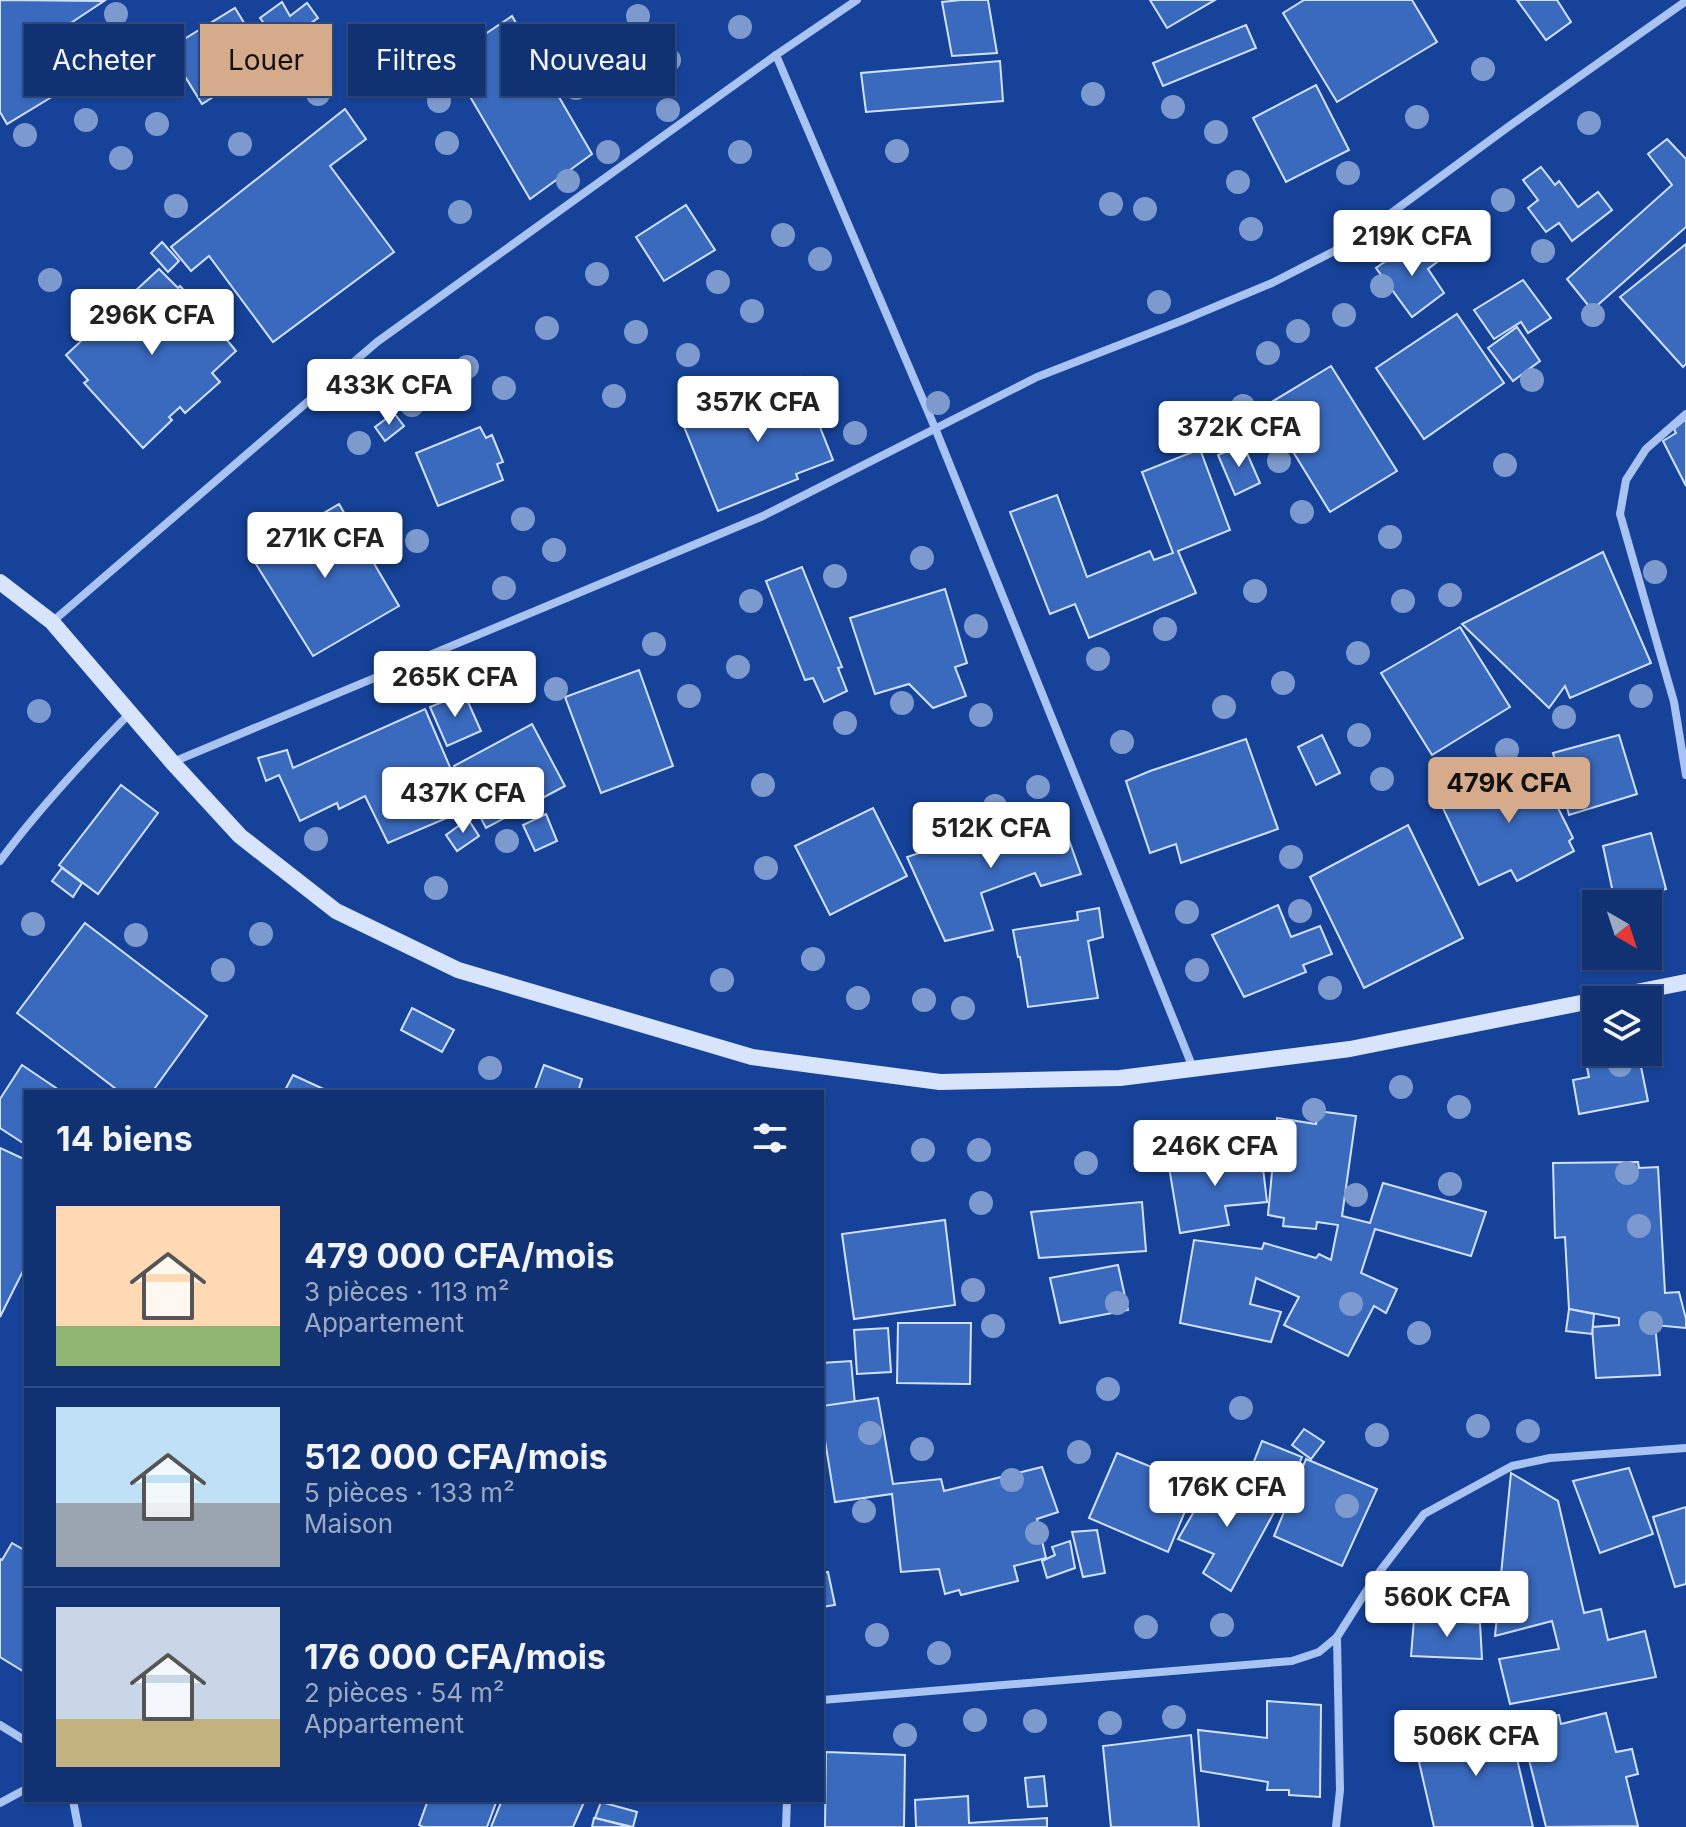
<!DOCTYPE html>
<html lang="fr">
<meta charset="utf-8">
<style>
body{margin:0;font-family:Inter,sans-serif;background:#1e3e7b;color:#f1f3f6;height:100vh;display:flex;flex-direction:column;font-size:30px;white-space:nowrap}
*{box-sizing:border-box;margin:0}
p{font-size:26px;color:#9caac4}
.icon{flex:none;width:44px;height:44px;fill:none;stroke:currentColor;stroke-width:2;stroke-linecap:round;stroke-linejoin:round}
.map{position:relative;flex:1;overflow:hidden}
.panel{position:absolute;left:24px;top:1090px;width:800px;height:712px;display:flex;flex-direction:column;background:#103273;border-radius:0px;box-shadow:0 2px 6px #0004,0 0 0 2px #304d85}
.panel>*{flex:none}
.guide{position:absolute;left:24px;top:24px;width:800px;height:72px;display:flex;gap:16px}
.needle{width:52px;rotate:141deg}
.buttons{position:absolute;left:1582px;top:890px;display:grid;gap:16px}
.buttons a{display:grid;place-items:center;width:80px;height:80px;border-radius:0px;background:#103273;box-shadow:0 2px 6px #0004,0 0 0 2px #304d85;font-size:40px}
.price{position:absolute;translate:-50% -68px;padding:0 18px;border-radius:8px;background:#fff;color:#222;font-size:26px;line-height:52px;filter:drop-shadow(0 2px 4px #0008)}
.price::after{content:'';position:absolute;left:50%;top:48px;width:24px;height:18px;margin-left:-12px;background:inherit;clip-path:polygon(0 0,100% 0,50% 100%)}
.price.on{background:#d6ab8b;color:#111}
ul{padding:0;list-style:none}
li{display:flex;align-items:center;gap:24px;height:200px;padding:0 32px}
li+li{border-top:2px solid #304d85}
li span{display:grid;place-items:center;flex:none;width:224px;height:160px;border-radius:0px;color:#555}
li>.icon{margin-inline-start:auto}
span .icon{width:96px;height:96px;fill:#fffc;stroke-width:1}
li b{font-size:34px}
h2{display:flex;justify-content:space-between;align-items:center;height:96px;padding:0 32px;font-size:34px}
.tag{padding:0 28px;border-radius:0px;background:#103273;box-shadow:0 2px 6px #0004,0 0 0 2px #304d85;font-size:28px;line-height:72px}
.tag.on{background:#d6ab8b;color:#111}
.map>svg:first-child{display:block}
</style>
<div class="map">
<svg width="1686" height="1827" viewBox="0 0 1686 1827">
<rect width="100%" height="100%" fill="#164399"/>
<g fill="#3a6abe" stroke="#d1e1fc" stroke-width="2">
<polygon points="0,0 104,1 30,50 55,95 7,124 0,112"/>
<polygon points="961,0 988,0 997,53 952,56 942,2"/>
<polygon points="1150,0 1215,0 1167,28"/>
<polygon points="1304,0 1412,0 1437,42 1337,102 1283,13"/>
<polygon points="1517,0 1557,0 1571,22 1546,40"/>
<polygon points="282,2 290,16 307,3 318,18 301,30 295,23 275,38 260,18"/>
<polygon points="235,8 268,62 202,104 168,49"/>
<polygon points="512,16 592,154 530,199 448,59"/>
<polygon points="1246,25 1256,48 1163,86 1153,63"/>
<polygon points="1000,61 1003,101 866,112 861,73"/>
<polygon points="1316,85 1349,150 1286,182 1253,118"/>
<polygon points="345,109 366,139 330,166 394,252 273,342 209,256 191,271 171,247"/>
<polygon points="1667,139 1686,159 1686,227 1592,310 1567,279 1672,185 1648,154"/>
<polygon points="1541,167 1555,185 1559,181 1578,207 1598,192 1612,210 1572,241 1559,223 1546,232 1528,208 1538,200 1523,180"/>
<polygon points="686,205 715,250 664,281 636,237"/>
<polygon points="1420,241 1437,262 1428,269 1444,293 1412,317 1376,268 1408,245 1410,248"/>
<polygon points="162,242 179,261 168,272 151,253"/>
<polygon points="1686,244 1686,364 1683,367 1620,297"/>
<polygon points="159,269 178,288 180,286 223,332 222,334 236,351 212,373 220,382 185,413 180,407 169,417 172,420 143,448 84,383 88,380 66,355"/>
<polygon points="1523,280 1551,318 1528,333 1521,322 1494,339 1474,310"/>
<polygon points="1457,314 1504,383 1424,439 1376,368"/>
<polygon points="1517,327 1540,361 1513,381 1488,348"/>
<polygon points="1331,366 1397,471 1330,512 1265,406"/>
<polygon points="800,377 833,460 796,474 798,479 718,511 683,424"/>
<polygon points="394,413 404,426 385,441 375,427"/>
<polygon points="1686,419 1686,486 1663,441 1676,433 1674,429"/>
<polygon points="480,427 486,438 492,435 503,462 497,464 503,480 438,506 416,453"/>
<polygon points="1243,444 1260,483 1235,495 1218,455"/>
<polygon points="1200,449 1230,530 1178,551 1196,593 1089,638 1075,604 1050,614 1010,512 1057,495 1087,577 1150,551 1154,560 1173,553 1142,472"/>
<polygon points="339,504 399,606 313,656 251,556"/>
<polygon points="1603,552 1651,663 1570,698 1565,686 1549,708 1462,624"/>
<polygon points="802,567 842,667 838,668 847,691 824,702 813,678 805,680 766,581"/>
<polygon points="945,589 967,663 955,667 966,696 933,708 909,684 875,694 850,618"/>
<polygon points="1460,627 1510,707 1432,755 1381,673"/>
<polygon points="639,670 673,766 601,793 565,697"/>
<polygon points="464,693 481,731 447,746 430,707"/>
<polygon points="425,709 468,809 388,843 365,796 339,809 337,803 300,821 279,775 266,781 258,758 287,750 293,768"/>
<polygon points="532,724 565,786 486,828 454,766"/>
<polygon points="1322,735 1340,773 1316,785 1298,747"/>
<polygon points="1619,735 1637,794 1569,815 1553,753"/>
<polygon points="1246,739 1278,829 1181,863 1176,844 1150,853 1126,781 1150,771"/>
<polygon points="1533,758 1573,838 1569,841 1574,851 1517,881 1511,870 1479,885 1441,804"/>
<polygon points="121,785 158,813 98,894 59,865"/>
<polygon points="873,808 907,876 830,915 795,846"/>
<polygon points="1058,809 1081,874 1041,886 1035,873 981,893 993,930 945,941 907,857 964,838 965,840 1017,820 1018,823"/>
<polygon points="546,814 557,841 535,851 523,825"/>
<polygon points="468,819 479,836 457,851 446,835"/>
<polygon points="1408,825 1463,938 1364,988 1310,877"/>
<polygon points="1651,833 1666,889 1615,902 1603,846"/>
<polygon points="62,868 82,883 73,897 52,881"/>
<polygon points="1278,905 1291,937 1320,926 1332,954 1303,965 1306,972 1244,997 1212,935"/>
<polygon points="1099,908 1103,937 1088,941 1098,998 1028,1007 1020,957 1018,957 1013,930 1078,920 1077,912"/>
<polygon points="85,923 207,1016 152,1092 120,1092 17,1013"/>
<polygon points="412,1008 454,1030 442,1052 401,1030"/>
<polygon points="1596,1012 1596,1052 1638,1052 1648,1101 1579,1114 1573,1080 1589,1077 1582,1043 1588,1042 1583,1014"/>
<polygon points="22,1065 62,1092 26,1092 26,1145 0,1128 0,1099"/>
<polygon points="544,1065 582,1079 578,1092 534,1092"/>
<polygon points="293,1075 330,1092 284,1092"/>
<polygon points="1318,1111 1356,1116 1342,1216 1370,1223 1383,1183 1486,1212 1471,1256 1375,1229 1361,1273 1397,1289 1386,1313 1374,1306 1348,1356 1284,1325 1299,1297 1256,1278 1250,1304 1281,1312 1271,1342 1180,1323 1194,1240 1262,1249 1264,1243 1316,1258 1319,1254 1331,1260 1338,1225 1317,1222 1316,1229 1283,1226 1284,1218 1268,1215 1277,1118 1316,1124"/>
<polygon points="0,1148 26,1160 26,1265 0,1317"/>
<polygon points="1261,1151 1267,1202 1225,1206 1229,1225 1180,1233 1168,1161"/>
<polygon points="1638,1162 1639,1168 1658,1167 1665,1293 1679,1292 1686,1319 1686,1328 1655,1325 1660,1375 1596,1378 1592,1327 1619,1325 1619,1318 1569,1309 1565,1237 1555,1238 1553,1163"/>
<polygon points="1142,1202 1146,1251 1039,1258 1031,1212"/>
<polygon points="945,1220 955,1305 854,1319 842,1234"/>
<polygon points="1118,1265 1128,1310 1060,1323 1050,1278"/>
<polygon points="1569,1309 1594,1314 1592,1334 1566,1331"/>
<polygon points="898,1323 971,1323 970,1384 897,1383"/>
<polygon points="888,1328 891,1372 857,1374 854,1330"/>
<polygon points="851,1361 857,1426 822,1428 822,1363"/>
<polygon points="878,1398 893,1484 941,1479 944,1491 1042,1467 1058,1512 1037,1519 1046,1558 1014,1566 1018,1581 961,1595 959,1590 945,1594 939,1569 901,1572 892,1494 835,1502 822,1422 822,1406"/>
<polygon points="1304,1429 1324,1442 1311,1459 1292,1445"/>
<polygon points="1262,1441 1302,1457 1291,1484 1251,1469"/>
<polygon points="1117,1453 1196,1485 1168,1552 1089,1518"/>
<polygon points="1306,1459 1377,1489 1342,1566 1274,1536"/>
<polygon points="1629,1468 1653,1534 1600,1553 1573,1481"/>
<polygon points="1511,1473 1558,1501 1584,1613 1601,1609 1608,1640 1645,1631 1656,1677 1510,1704 1499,1659 1559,1649 1552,1621 1495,1636"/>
<polygon points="1214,1477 1277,1507 1231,1591 1203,1573 1214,1554 1178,1539"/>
<polygon points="1686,1507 1686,1584 1675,1587 1653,1517"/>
<polygon points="1097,1530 1105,1573 1083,1577 1072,1532"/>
<polygon points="1070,1541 1075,1568 1047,1578 1042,1561 1055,1555 1052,1547"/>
<polygon points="12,1543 26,1551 26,1673 0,1657 0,1559 2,1560"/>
<polygon points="828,1572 835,1605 822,1607 822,1573"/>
<polygon points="1414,1619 1480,1623 1482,1659 1411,1656"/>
<polygon points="1267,1701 1321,1705 1320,1797 1289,1795 1289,1790 1267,1790 1268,1782 1201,1771 1198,1730 1267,1738"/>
<polygon points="1606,1713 1616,1752 1632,1749 1638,1774 1626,1777 1638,1826 1546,1827 1520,1724 1559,1715 1561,1724"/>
<polygon points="1507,1716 1533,1827 1434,1827 1419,1762 1433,1757 1428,1735"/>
<polygon points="1191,1735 1199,1827 1111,1827 1103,1746"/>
<polygon points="826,1752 905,1755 904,1827 825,1827"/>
<polygon points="1044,1776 1047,1806 1028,1807 1025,1778"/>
<polygon points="968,1796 969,1823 1047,1818 1047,1827 916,1827 915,1800"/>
<polygon points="428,1800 497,1800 487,1827 423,1827 419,1825"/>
<polygon points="502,1800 585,1800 573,1827 491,1827"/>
<polygon points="601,1802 637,1812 633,1827 595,1818"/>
<polygon points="594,1818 595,1818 630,1827 592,1827"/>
</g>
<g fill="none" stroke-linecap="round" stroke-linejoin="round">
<g stroke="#a9c4f2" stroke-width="8">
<polyline points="776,55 935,428 1193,1068"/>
<polyline points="1686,414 1646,449 1626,480 1620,514 1674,702 1686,775"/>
<polyline points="52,622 377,342 776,55 857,0"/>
<polyline points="173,762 763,516 1037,377 1181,321 1272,283 1352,242 1508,127 1686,1"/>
<path d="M 0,861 C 39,808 85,759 131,712"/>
<polyline points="822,1700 1292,1661 1319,1652 1337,1637 1374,1579 1424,1514 1512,1466 1550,1458 1686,1448"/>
<polyline points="0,1725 26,1741"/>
<polyline points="73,1800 78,1827"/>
<polyline points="0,1803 26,1789"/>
<polyline points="786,1827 787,1800"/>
<polyline points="1336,1827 1340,1790 1337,1637"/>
</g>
<polyline stroke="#d8e4fc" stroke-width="16" points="0,582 52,622 172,762 240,836 336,911 458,970 752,1057 940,1082 1120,1078 1350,1049 1686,982"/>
</g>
<g fill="#7d9acf">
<circle cx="116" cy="14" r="12"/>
<circle cx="638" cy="16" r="12"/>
<circle cx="740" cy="27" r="12"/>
<circle cx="558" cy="34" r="12"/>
<circle cx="138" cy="45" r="12"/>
<circle cx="284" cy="47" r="12"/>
<circle cx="51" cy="52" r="12"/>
<circle cx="669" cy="60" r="12"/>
<circle cx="1483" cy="69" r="12"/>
<circle cx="576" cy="88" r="12"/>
<circle cx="318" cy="94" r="12"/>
<circle cx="1093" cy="94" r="12"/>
<circle cx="439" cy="101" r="12"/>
<circle cx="1173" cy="107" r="12"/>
<circle cx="668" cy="110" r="12"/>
<circle cx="1417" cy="117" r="12"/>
<circle cx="86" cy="120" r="12"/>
<circle cx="1589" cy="123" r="12"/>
<circle cx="157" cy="124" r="12"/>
<circle cx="1216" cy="132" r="12"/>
<circle cx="25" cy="135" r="12"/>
<circle cx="447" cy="143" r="12"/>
<circle cx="240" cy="144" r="12"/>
<circle cx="897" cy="151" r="12"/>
<circle cx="608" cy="152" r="12"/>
<circle cx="740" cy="152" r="12"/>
<circle cx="121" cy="158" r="12"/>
<circle cx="1348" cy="173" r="12"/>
<circle cx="568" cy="181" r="12"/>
<circle cx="1238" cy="182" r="12"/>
<circle cx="1503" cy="200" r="12"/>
<circle cx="1111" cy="204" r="12"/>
<circle cx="176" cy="206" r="12"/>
<circle cx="1145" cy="209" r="12"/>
<circle cx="460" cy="212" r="12"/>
<circle cx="1251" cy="229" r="12"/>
<circle cx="783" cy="235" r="12"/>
<circle cx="1456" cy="244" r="12"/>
<circle cx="1543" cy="251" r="12"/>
<circle cx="820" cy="259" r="12"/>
<circle cx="597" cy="274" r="12"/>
<circle cx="50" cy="280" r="12"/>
<circle cx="718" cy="282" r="12"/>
<circle cx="1382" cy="286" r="12"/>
<circle cx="1159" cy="302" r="12"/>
<circle cx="752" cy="311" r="12"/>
<circle cx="1344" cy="315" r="12"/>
<circle cx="1593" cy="315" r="12"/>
<circle cx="547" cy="328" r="12"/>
<circle cx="1298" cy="331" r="12"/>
<circle cx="636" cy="332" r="12"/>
<circle cx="1268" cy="353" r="12"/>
<circle cx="688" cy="355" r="12"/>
<circle cx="467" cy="367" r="12"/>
<circle cx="1532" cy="380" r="12"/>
<circle cx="504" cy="388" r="12"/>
<circle cx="614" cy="396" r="12"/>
<circle cx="938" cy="403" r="12"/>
<circle cx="412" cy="405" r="12"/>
<circle cx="1243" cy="406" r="12"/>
<circle cx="855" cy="433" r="12"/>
<circle cx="359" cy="443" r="12"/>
<circle cx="1279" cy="461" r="12"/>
<circle cx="1505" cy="465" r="12"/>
<circle cx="1302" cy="512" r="12"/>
<circle cx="523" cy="519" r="12"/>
<circle cx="1390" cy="537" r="12"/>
<circle cx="417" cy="541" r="12"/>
<circle cx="554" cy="550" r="12"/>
<circle cx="922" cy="558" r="12"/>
<circle cx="1655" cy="572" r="12"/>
<circle cx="835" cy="576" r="12"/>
<circle cx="504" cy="588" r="12"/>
<circle cx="1255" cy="591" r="12"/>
<circle cx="1450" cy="595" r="12"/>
<circle cx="751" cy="601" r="12"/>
<circle cx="1403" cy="601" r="12"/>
<circle cx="976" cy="626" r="12"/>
<circle cx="1165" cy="629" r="12"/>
<circle cx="654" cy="644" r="12"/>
<circle cx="1358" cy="653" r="12"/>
<circle cx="1098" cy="659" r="12"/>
<circle cx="738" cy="667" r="12"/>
<circle cx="1283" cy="683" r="12"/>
<circle cx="556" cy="689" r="12"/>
<circle cx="689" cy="696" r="12"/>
<circle cx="1641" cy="696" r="12"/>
<circle cx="902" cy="703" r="12"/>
<circle cx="1224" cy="707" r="12"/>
<circle cx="39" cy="711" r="12"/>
<circle cx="981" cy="715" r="12"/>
<circle cx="1564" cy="717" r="12"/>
<circle cx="845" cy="723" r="12"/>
<circle cx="1359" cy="735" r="12"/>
<circle cx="1122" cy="742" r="12"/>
<circle cx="1507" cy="750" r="12"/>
<circle cx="1382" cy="779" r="12"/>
<circle cx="763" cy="785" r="12"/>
<circle cx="1038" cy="787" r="12"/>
<circle cx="995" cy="806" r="12"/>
<circle cx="932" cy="825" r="12"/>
<circle cx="316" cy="839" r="12"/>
<circle cx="507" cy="841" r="12"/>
<circle cx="1291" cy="857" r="12"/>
<circle cx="766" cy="868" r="12"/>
<circle cx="436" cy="888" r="12"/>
<circle cx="1300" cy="911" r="12"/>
<circle cx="1187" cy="912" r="12"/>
<circle cx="33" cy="924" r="12"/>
<circle cx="261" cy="934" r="12"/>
<circle cx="136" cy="935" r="12"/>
<circle cx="813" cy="959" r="12"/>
<circle cx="223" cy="970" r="12"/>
<circle cx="1197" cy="970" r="12"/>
<circle cx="722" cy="980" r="12"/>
<circle cx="1330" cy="988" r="12"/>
<circle cx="858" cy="998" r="12"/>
<circle cx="924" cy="1000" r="12"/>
<circle cx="963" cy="1008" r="12"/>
<circle cx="1620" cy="1065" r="12"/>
<circle cx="490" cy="1068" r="12"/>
<circle cx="1401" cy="1087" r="12"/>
<circle cx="1459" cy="1107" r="12"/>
<circle cx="1314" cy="1110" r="12"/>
<circle cx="923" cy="1150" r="12"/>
<circle cx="979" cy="1150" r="12"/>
<circle cx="1086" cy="1163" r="12"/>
<circle cx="1627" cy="1173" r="12"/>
<circle cx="1450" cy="1184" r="12"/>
<circle cx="1356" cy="1195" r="12"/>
<circle cx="981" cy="1203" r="12"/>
<circle cx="1639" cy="1226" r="12"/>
<circle cx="973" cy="1290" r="12"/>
<circle cx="1117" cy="1303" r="12"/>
<circle cx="1351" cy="1304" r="12"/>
<circle cx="1651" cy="1323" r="12"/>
<circle cx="993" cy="1326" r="12"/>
<circle cx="1419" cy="1333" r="12"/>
<circle cx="1108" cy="1389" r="12"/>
<circle cx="1241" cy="1408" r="12"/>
<circle cx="1478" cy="1426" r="12"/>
<circle cx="1528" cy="1431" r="12"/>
<circle cx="870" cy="1433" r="12"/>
<circle cx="1377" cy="1435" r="12"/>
<circle cx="922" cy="1449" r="12"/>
<circle cx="1079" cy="1452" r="12"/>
<circle cx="1012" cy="1480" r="12"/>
<circle cx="1188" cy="1486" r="12"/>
<circle cx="1347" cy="1506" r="12"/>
<circle cx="864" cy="1511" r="12"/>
<circle cx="1037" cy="1533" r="12"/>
<circle cx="1222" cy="1625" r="12"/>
<circle cx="1146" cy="1627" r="12"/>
<circle cx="877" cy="1635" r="12"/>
<circle cx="939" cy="1653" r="12"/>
<circle cx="1174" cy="1717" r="12"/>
<circle cx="975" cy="1720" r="12"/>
<circle cx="1035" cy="1721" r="12"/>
<circle cx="1110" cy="1723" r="12"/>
<circle cx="905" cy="1735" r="12"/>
</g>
</svg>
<div class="buttons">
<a><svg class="needle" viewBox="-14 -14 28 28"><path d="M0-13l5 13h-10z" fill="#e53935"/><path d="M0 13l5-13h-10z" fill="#9caac4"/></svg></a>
<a><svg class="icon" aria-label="layers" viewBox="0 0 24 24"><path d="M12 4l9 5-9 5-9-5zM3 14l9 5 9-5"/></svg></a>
</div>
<b class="price" style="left:1412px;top:278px">219K CFA</b>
<b class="price" style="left:152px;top:357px">296K CFA</b>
<b class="price" style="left:389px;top:427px">433K CFA</b>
<b class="price" style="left:758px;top:444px">357K CFA</b>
<b class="price" style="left:1239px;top:469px">372K CFA</b>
<b class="price" style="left:325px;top:580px">271K CFA</b>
<b class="price" style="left:455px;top:719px">265K CFA</b>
<b class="price on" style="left:1509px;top:825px">479K CFA</b>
<b class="price" style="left:463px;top:835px">437K CFA</b>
<b class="price" style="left:991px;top:870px">512K CFA</b>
<b class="price" style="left:1215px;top:1188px">246K CFA</b>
<b class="price" style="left:1227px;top:1529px">176K CFA</b>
<b class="price" style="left:1447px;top:1639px">560K CFA</b>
<b class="price" style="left:1476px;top:1778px">506K CFA</b>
<div class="guide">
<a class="tag">Acheter</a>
<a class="tag on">Louer</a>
<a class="tag">Filtres</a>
<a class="tag">Nouveau</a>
</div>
<section class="panel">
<h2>14 biens<svg class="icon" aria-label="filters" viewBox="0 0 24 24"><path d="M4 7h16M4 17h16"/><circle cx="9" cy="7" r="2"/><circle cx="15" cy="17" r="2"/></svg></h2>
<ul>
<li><span style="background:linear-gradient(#ffd9b3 75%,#8fb573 0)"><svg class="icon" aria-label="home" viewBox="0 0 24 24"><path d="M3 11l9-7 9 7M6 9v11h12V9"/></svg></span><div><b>479 000 CFA/mois</b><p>3 pièces · 113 m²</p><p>Appartement</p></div></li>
<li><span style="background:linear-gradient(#bfe0f5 60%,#9aa5b1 0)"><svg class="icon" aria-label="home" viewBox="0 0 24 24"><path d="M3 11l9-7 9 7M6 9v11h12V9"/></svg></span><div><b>512 000 CFA/mois</b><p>5 pièces · 133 m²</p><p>Maison</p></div></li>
<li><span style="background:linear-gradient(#c9d6e8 70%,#c2b280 0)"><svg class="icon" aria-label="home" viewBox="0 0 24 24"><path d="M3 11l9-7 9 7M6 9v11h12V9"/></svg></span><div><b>176 000 CFA/mois</b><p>2 pièces · 54 m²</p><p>Appartement</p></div></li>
</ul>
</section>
</div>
